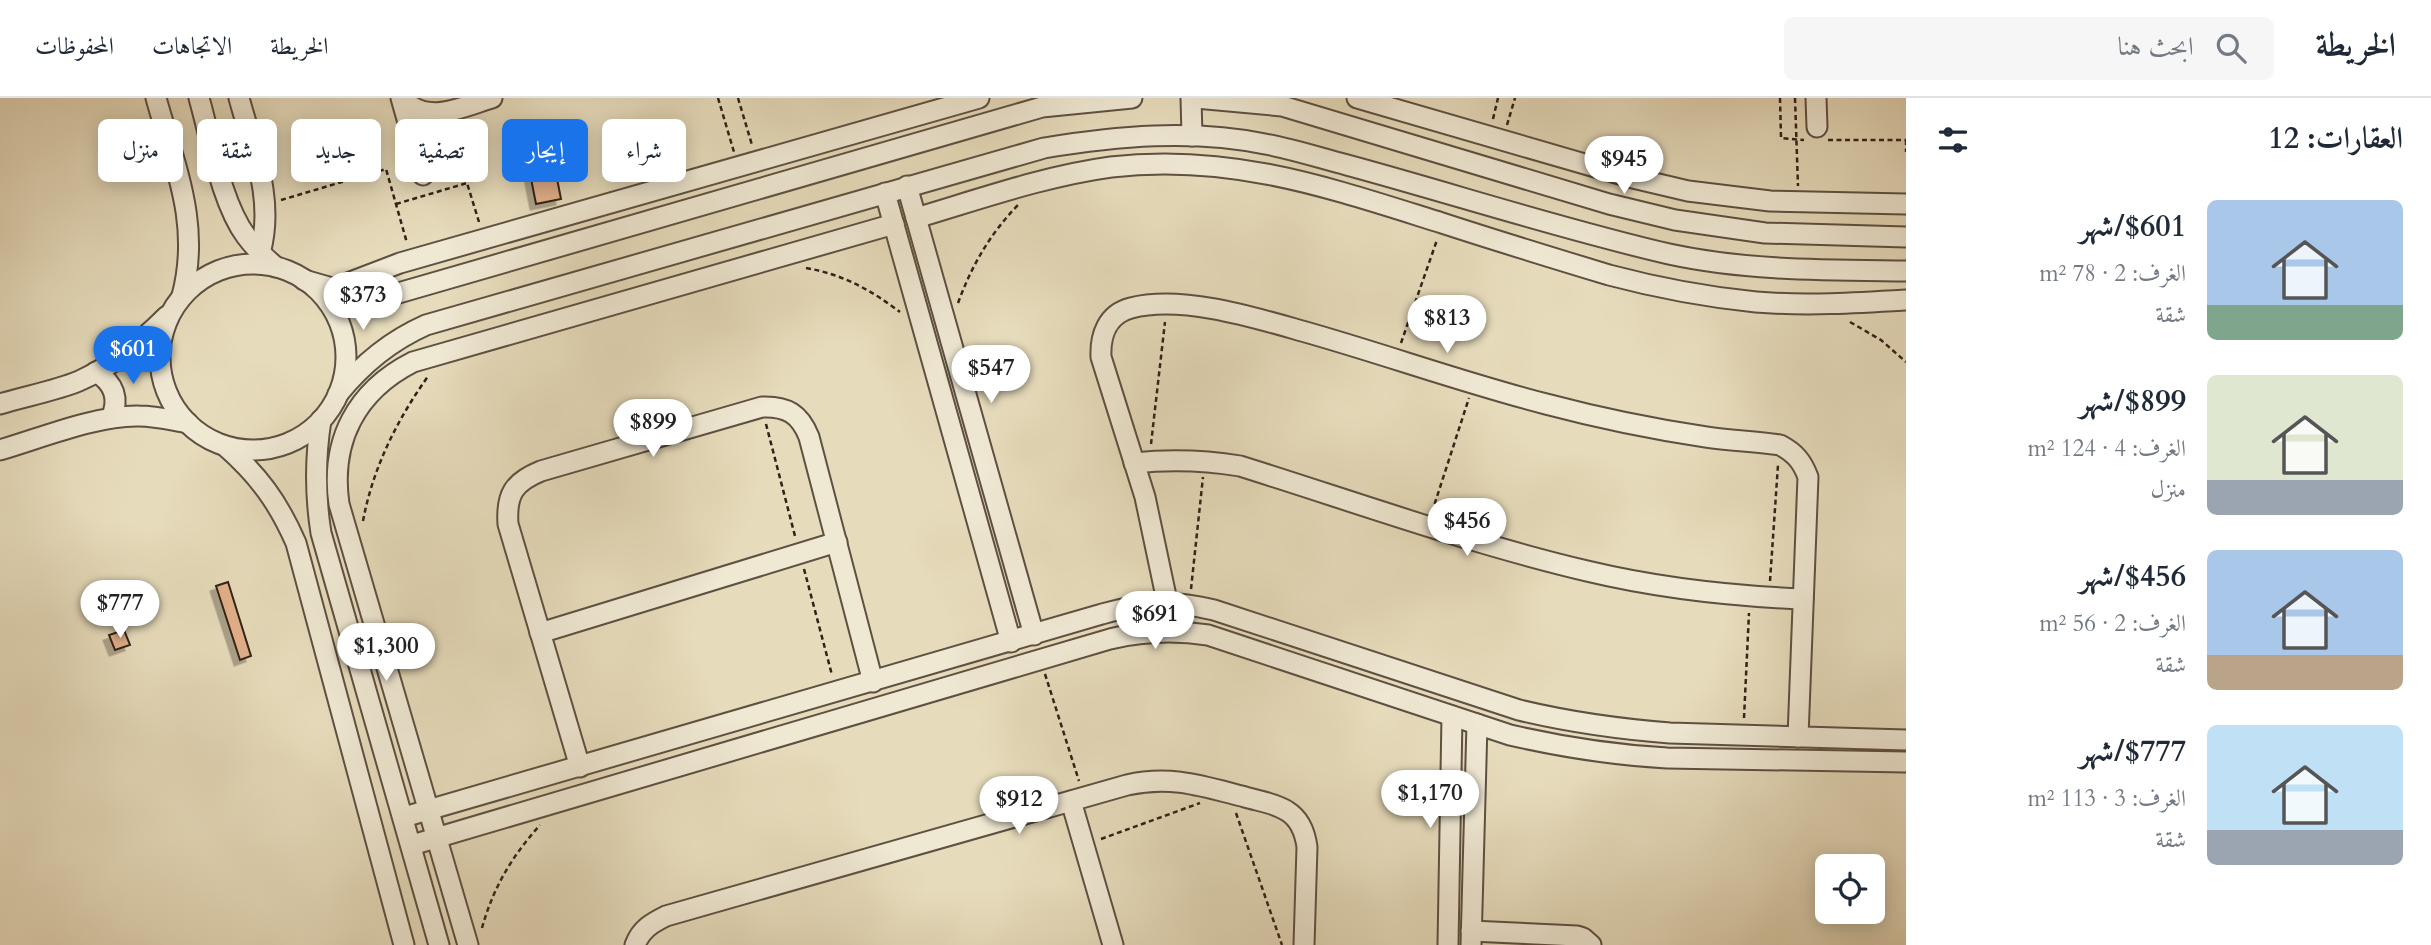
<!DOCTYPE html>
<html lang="ar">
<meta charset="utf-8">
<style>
body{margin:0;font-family:Cardo,Amiri,serif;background:#f6f6f7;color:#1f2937;direction:rtl;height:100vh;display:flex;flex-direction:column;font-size:26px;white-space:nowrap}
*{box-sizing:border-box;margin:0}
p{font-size:23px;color:#747a83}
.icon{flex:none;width:38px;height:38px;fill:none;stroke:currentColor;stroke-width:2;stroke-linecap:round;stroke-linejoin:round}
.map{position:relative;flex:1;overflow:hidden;direction:ltr}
.sheet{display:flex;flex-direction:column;background:#fff;width:525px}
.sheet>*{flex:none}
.guide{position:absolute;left:21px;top:21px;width:665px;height:63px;direction:rtl;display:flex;gap:14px}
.fabs{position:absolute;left:1815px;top:756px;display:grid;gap:14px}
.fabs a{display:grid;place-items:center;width:70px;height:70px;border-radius:10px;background:#fff;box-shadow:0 4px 18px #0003;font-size:35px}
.price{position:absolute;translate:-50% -60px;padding:0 16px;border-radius:24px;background:#fff;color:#222;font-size:23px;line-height:46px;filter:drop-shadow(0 2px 4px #0008)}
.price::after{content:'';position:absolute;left:50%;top:42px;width:21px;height:16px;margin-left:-10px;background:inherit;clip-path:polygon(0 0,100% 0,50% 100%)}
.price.current{background:#1a73e8;color:#fff}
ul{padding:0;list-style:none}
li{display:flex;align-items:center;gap:21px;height:175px;padding:0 28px}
li span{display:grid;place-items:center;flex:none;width:196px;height:140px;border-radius:10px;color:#555}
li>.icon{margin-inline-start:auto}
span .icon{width:84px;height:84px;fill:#fffc;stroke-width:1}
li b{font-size:30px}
h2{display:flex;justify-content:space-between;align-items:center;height:84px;padding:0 28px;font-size:30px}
.chip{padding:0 24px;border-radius:10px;background:#fff;box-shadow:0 4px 18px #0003;font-size:24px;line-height:63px}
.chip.current{background:#1a73e8;color:#fff}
header{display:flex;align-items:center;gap:42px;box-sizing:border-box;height:98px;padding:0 35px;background:#fff;border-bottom:2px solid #e0e1e3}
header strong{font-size:33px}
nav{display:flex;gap:38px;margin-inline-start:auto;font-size:24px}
.search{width:490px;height:63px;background:#f6f6f7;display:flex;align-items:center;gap:18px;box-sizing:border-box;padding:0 24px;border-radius:10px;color:#747a83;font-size:26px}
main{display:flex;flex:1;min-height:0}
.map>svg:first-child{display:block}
</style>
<header>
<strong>الخريطة</strong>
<div class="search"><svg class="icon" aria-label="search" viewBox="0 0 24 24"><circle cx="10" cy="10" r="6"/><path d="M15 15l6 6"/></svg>ابحث هنا</div>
<nav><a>الخريطة</a><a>الاتجاهات</a><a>المحفوظات</a></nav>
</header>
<main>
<section class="sheet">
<h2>العقارات: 12<svg class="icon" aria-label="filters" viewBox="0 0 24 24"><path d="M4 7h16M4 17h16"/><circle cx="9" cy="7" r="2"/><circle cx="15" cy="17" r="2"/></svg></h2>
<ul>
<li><span style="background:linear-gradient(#a9c7e8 75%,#7fa58c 0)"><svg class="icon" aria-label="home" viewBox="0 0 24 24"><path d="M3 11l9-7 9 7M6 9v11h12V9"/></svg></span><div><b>$601/شهر</b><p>الغرف: 2 · 78 m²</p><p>شقة</p></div></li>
<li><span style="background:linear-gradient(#dfe7d0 75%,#9aa5b1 0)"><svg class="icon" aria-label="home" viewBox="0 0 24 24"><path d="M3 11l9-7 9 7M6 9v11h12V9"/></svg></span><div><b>$899/شهر</b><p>الغرف: 4 · 124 m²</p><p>منزل</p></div></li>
<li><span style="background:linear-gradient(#a9c7e8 75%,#b9a48a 0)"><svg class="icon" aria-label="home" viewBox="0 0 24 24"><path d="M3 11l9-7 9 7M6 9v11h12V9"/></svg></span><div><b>$456/شهر</b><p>الغرف: 2 · 56 m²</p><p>شقة</p></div></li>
<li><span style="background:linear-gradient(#bfe0f5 75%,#9aa5b1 0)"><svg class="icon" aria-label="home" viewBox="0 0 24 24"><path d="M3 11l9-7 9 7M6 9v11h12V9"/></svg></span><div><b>$777/شهر</b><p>الغرف: 3 · 113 m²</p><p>شقة</p></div></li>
</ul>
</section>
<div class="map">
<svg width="1906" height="847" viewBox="0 0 1906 847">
<defs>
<filter id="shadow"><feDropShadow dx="-5.5" dy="5.5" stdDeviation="0" flood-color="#0004"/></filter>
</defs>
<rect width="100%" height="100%" fill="#e6dbbb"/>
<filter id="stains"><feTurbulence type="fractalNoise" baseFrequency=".00286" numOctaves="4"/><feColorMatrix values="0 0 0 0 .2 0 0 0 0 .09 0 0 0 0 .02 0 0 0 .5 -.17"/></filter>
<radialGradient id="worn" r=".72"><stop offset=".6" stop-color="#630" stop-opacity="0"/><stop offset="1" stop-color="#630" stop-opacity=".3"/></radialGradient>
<g fill="#e3b18c" stroke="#302119" stroke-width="2" filter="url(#shadow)">
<polygon points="551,50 561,101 536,106 526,55"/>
<polygon points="228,484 251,558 240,562 216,488"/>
<polygon points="124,532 130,547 115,552 109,537"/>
</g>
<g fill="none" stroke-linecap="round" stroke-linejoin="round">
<defs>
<g id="minor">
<path d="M 156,0 C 175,69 201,126 182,198"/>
<path d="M 199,0 C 211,42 221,104 246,138 C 255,150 265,160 276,169"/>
<path d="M 239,0 C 253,52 275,101 260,155"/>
<polyline points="401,0 423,77"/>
<path d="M 402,0 C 426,28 462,9 492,0"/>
<polyline points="1191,0 1192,38"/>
<polyline points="1196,0 1282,8 1609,106 1675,122 1765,135 1906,139"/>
<polyline points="1357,0 1633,80 1688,93 1770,103 1906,106"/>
<polyline points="1816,0 1817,29"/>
<polyline points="907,88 1034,537"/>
<polyline points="885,95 1011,544"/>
<path d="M 916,120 C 980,101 1045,78 1111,69 C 1231,55 1330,90 1442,125 C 1497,143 1553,160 1609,177 C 1658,190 1706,199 1756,204 C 1806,208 1856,205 1906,202"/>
<circle cx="253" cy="259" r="93"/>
<polyline points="304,182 353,196 395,196 1042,9 1132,0"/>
<polyline points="332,191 400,165 979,0"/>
<path d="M 96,274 C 114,285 120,301 111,320"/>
<path d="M 338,296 C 363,265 390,243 426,227 L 1044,50 C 1116,38 1193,31 1265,46 C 1293,51 1320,60 1347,67 C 1454,96 1561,131 1669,156 C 1747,173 1827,172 1906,173"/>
<path d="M 0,306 C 26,298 55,293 79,283 C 113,268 141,244 167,218"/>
<path d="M 321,322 C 315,360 315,397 321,435 L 439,847"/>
<path d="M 225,348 C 259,378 278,404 296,445 L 404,847"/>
<path d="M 0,352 C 41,340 97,317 139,318 C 156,318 171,322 188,325"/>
<path d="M 1134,365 C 1171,361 1203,362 1240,368 C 1355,404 1469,445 1587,473 C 1658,490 1730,498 1803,501"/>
<path d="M 1167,503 L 1145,399 L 1101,259 C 1100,238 1107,216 1131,210 C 1181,197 1253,219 1302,233 C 1384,256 1464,285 1546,306 C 1599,320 1652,331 1706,339 C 1731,343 1756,343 1780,347 C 1795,355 1802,363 1808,379 L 1798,639"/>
<polyline points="540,535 837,444"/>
<path d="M 580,669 L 508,426 C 506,396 514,384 541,373 L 762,309 C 787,308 800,316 809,339 L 873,584"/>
<polyline points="1071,703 1113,847"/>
<path d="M 404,719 L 1102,516 C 1147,504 1168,501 1214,512 L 1519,612 C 1569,624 1619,631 1670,635 L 1906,642"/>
<path d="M 412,747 L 1110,541 C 1144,533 1174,532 1208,537 L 1510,637 C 1562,649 1613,657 1667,660 L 1906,664"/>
<polyline points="1471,833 1577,838 1583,840 1591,847"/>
<path d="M 468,847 L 339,406 C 330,343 356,293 413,264 L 894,126"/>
<path d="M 635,847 C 641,831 652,825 666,818 L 1127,687 C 1171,677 1202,688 1245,699 C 1258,703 1275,705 1287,713 C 1300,721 1305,734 1307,749 L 1304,847"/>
<polyline points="1448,847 1452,618"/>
<polyline points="1471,847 1477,626"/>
</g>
</defs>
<use href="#minor" stroke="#5e5042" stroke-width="23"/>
<g stroke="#302119" stroke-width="2.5" stroke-dasharray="5 3.5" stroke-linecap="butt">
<polyline points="718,0 734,54"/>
<polyline points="738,0 752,47"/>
<polyline points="1780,0 1781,40 1804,42"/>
<polyline points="1795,0 1798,88"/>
<polyline points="1493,21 1498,0"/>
<polyline points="1507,27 1515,0"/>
<polyline points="450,30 479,124"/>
<polyline points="1828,42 1906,42"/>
<polyline points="1906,42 1906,54"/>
<polyline points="281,102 386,71 407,145"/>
<polyline points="396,106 467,85"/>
<path d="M 806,170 C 842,176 871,192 900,214"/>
<path d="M 958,205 C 972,167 990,136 1018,107"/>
<polyline points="1850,224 1881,242 1906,264"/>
<polyline points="1401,245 1437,142"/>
<polyline points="766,326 795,438"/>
<polyline points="1151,346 1165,224"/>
<polyline points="1432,414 1469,300"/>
<path d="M 363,423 C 373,369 398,320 429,277"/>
<polyline points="804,471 832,577"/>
<polyline points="1770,483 1778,367"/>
<polyline points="1191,491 1203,379"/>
<polyline points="1045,576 1079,683"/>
<polyline points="1744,620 1749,515"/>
<polyline points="1236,715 1282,847"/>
<polyline points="1101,741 1200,705"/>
<path d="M 482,830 C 493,790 512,758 540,727"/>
</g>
<use href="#minor" stroke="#efe8d3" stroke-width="19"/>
</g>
<rect width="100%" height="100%" filter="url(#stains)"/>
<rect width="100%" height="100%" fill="url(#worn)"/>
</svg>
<div class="fabs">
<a><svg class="icon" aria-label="locate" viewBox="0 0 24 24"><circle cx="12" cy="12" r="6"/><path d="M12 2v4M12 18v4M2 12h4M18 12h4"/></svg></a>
</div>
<b class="price" style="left:1624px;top:98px">$945</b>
<b class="price" style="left:363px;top:234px">$373</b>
<b class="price" style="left:1447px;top:257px">$813</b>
<b class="price current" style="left:133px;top:288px">$601</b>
<b class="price" style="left:991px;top:307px">$547</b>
<b class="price" style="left:653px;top:361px">$899</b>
<b class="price" style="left:1467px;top:460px">$456</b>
<b class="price" style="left:120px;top:542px">$777</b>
<b class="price" style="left:1155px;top:553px">$691</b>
<b class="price" style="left:386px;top:585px">$1,300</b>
<b class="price" style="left:1430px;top:732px">$1,170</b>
<b class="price" style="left:1019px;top:738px">$912</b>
<div class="guide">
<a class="chip">شراء</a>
<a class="chip current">إيجار</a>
<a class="chip">تصفية</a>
<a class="chip">جديد</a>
<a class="chip">شقة</a>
<a class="chip">منزل</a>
</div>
</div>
</main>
